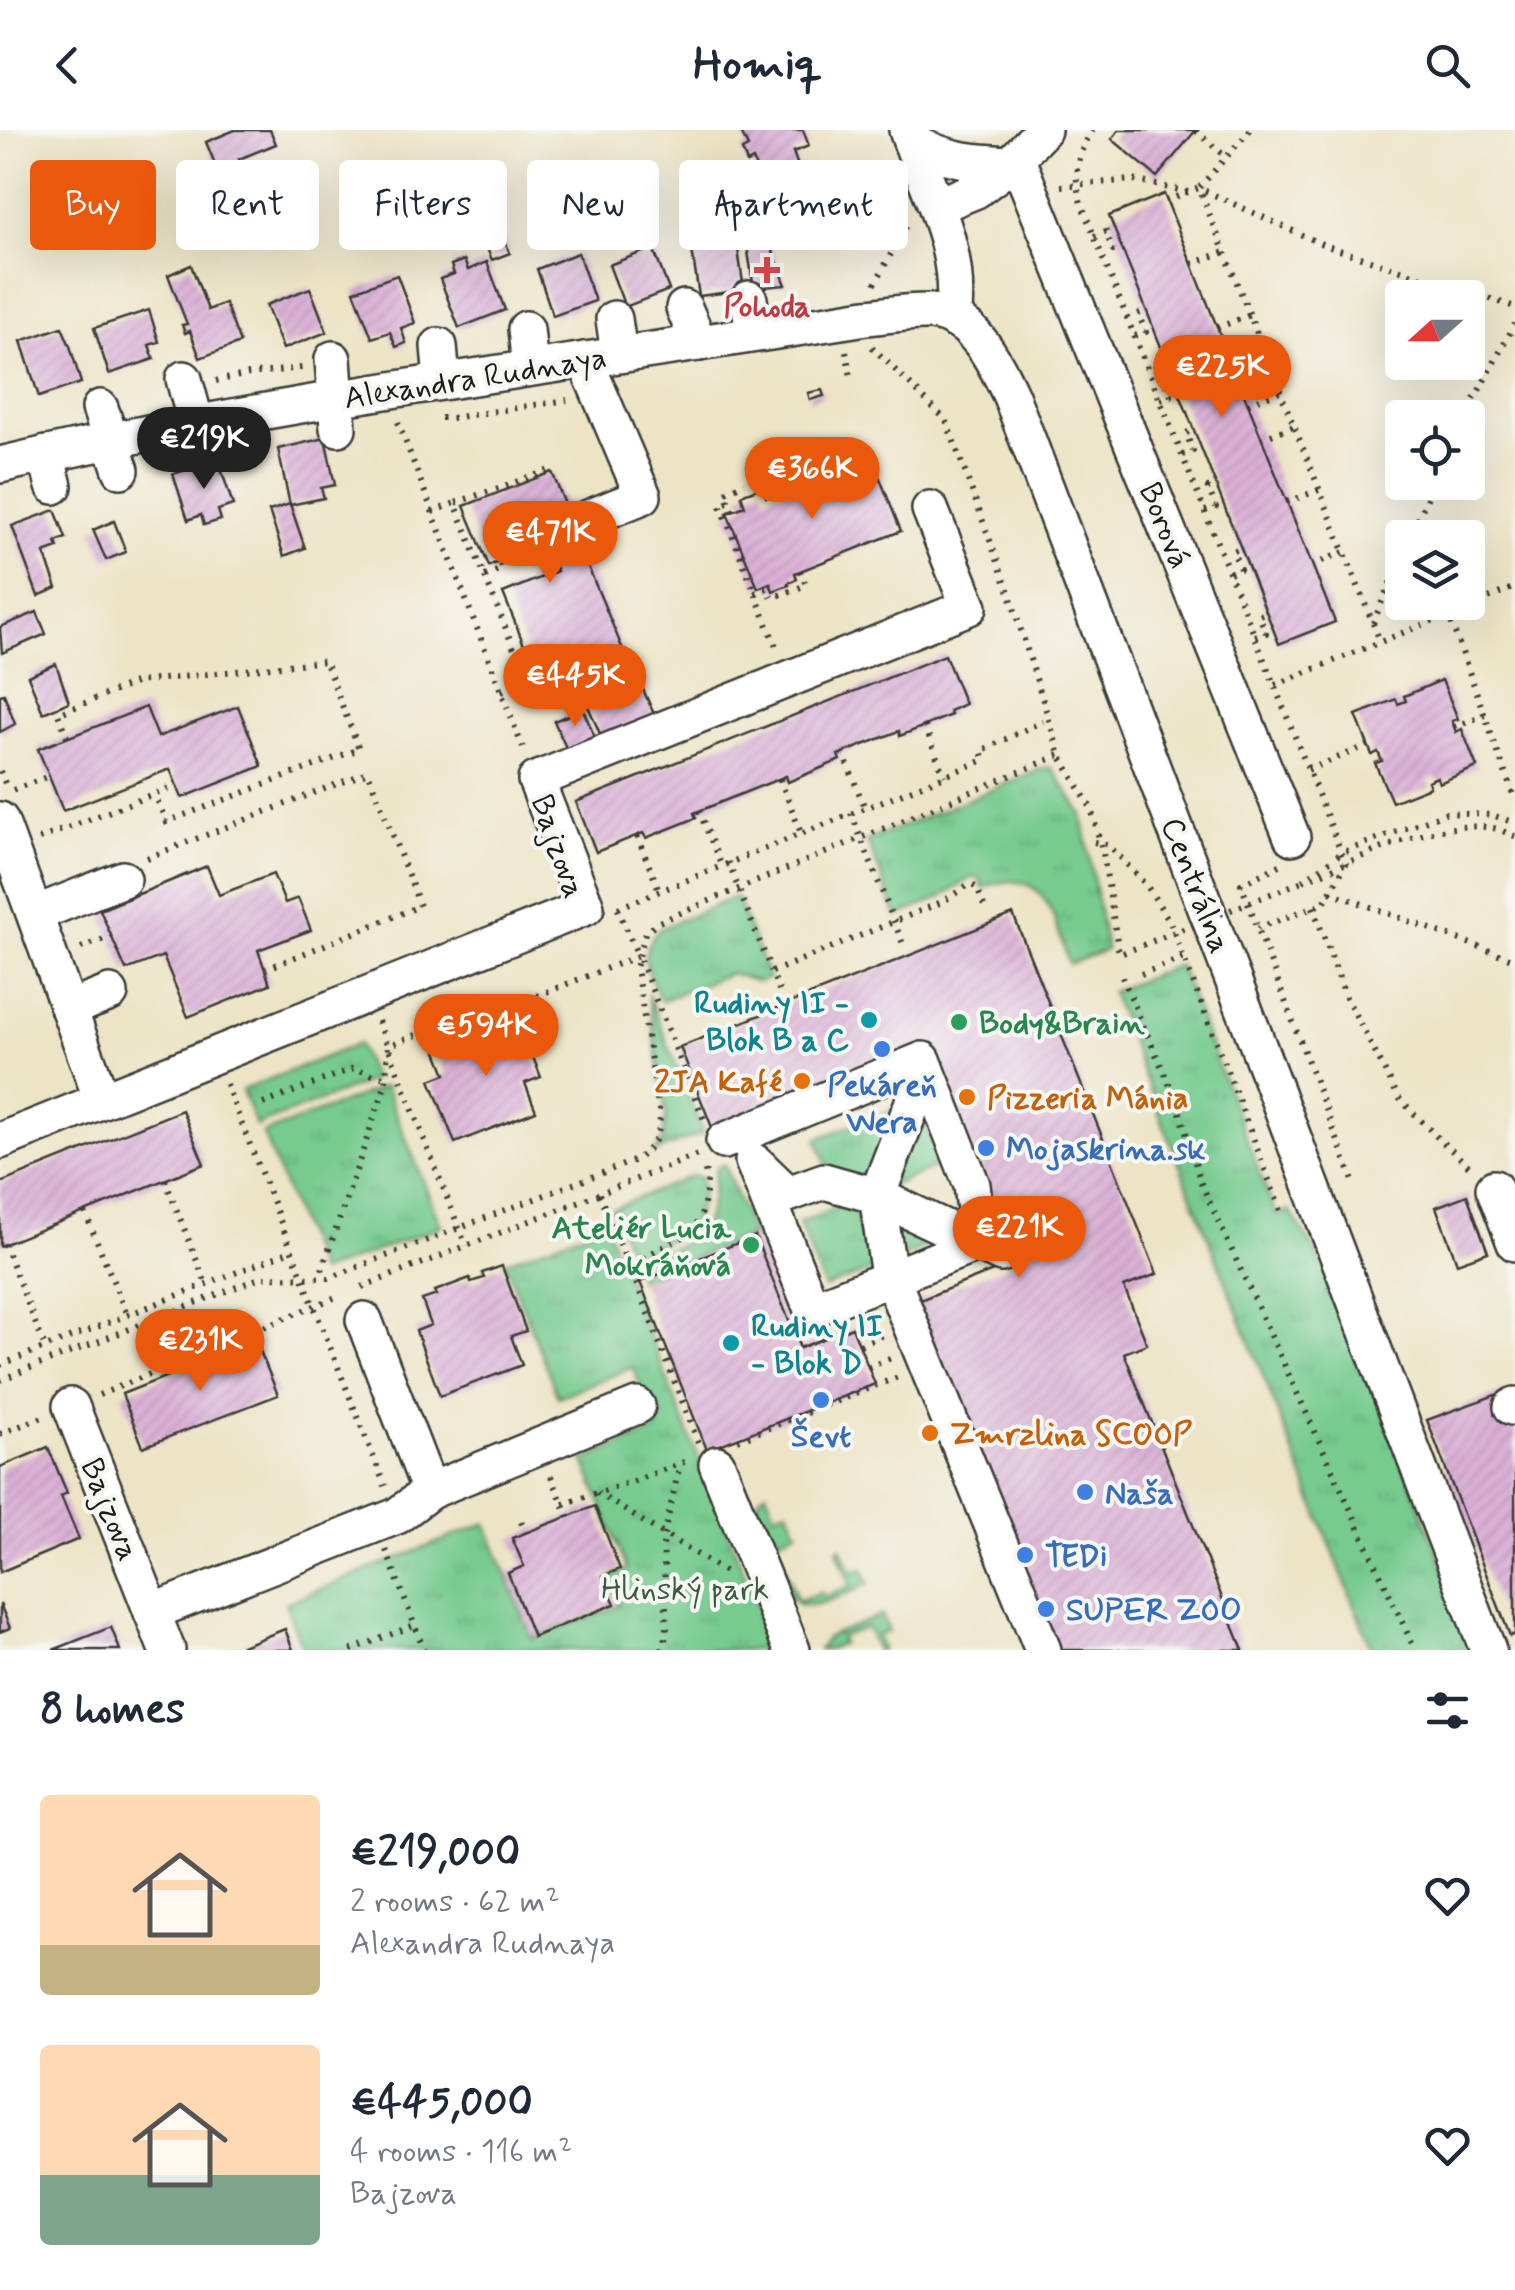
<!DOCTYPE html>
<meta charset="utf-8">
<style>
body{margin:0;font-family:Mynerve,sans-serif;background:#f6f6f7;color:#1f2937;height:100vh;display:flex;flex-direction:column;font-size:38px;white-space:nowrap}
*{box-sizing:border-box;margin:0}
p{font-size:32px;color:#747a83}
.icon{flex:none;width:55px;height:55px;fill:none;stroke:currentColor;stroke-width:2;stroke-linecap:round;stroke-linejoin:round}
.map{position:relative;height:1520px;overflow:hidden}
.sheet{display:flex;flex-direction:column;background:#fff;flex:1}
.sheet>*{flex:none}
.banner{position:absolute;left:30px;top:30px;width:1000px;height:90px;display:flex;gap:20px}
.needle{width:65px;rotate:249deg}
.fabs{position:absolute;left:1385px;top:150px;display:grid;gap:20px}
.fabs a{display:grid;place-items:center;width:100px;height:100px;border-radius:10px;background:#fff;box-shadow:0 10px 40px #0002;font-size:50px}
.price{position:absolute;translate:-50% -85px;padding:0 22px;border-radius:35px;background:#ea580c;color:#fff;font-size:32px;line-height:65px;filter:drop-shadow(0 2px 5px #0008)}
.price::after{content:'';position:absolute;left:50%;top:60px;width:30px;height:22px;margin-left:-15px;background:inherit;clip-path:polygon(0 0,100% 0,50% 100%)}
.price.active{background:#222;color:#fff}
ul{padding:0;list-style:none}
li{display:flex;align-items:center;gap:30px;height:250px;padding:0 40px}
li span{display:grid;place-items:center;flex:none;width:280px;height:200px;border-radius:10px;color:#555}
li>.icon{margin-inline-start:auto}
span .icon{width:120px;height:120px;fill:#fffc;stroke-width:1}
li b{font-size:42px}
h2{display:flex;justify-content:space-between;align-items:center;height:120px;padding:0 40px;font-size:42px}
.tag{padding:0 35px;border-radius:10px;background:#fff;box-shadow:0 10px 40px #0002;font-size:35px;line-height:90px}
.tag.active{background:#ea580c;color:#fff}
header{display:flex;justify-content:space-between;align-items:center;height:130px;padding:0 40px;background:#fff;font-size:45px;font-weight:800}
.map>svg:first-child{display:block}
</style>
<header><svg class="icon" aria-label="back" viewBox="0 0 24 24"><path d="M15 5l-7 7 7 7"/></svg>Homiq<svg class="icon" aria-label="search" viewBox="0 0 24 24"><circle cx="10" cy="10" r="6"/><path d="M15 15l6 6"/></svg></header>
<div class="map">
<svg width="1515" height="1520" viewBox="0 0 1515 1520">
<defs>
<pattern id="grass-tufts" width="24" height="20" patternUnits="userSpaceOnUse" patternTransform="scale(2.5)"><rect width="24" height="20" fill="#77cb8f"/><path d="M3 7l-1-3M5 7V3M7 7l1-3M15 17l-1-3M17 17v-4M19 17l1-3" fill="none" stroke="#66ae7b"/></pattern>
<pattern id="building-hatch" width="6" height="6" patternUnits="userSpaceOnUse" patternTransform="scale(2.5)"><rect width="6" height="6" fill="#dbb1d7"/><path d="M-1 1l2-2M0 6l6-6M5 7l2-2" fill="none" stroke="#bb98b8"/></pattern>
</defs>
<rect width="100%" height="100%" fill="#f6f6f2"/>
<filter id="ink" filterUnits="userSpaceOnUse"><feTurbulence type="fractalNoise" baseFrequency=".01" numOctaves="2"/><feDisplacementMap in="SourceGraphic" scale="20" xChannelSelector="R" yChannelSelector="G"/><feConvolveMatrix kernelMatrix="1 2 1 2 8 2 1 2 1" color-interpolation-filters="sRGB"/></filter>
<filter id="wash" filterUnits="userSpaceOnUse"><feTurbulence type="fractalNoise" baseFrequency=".0048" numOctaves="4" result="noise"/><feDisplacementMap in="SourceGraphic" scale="40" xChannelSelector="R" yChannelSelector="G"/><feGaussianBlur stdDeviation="2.25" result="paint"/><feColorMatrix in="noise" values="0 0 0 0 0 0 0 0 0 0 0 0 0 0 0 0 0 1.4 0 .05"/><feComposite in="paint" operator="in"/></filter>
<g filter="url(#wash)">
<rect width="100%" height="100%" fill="#ede4c6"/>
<g fill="url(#grass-tufts)" stroke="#4a7456" stroke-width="2.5">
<path d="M 1044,638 L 1052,638 L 1082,684 L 1106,820 L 1069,834 C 1054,790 1047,731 983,758 L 980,749 L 973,747 L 940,768 L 897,786 L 867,711 Z"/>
<path d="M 736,767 L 769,848 L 758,852 L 730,843 L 661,871 C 649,841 633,823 661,798 Z"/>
<polygon points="1179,835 1276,1085 1289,1080 1333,1148 1475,1520 1372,1520 1111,862"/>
<polygon points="648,864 703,1003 655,1022 663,1010 666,985"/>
<polygon points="358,914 373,950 256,996 242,960"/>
<polygon points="385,956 441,1096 319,1143 263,1004"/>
<polygon points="907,973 875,1055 827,1036 817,1009"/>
<polygon points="919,976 942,1034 888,1057"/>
<path d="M 724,1034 L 752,1105 L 638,1150 L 637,1144 C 650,1120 685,1120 701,1099 C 712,1083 713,1056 716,1038 Z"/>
<path d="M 691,1046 L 700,1047 C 704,1057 702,1062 700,1072 C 692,1114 659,1105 633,1130 L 611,1079 Z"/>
<polygon points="859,1069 880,1137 824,1158 799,1093"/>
<polygon points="884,1079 914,1091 925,1118 891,1132"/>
<polygon points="605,1094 775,1520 303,1520 285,1473 486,1393 532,1509 619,1476 609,1448 627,1439 584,1330 657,1300 633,1237 558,1267 505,1132"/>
<path d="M 766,1361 L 775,1383 L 788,1379 L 797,1401 L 774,1410 L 798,1471 L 821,1462 L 824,1467 L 851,1456 L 837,1420 L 841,1417 L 851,1442 L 863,1439 L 869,1453 C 855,1461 815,1480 799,1474 C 796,1472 789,1465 786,1463 L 756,1388 C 755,1378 756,1367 766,1361 Z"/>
<polygon points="882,1485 889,1501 877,1506 882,1520 876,1520 867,1497 840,1507 842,1513 826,1520 818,1520 827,1507"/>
</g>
<g id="blocks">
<g fill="url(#building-hatch)">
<polygon points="235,0 270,0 276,14 239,29 260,79 237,88 206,12"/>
<polygon points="740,0 803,0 809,16 793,22 799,39 762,54 753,30 747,33 742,20 748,17"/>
<polygon points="1119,0 1196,0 1157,47 1112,9"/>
<polygon points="572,60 585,89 559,100 546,69"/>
<polygon points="749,60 786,155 754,158 745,104 739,88 726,92 718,72"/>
<polygon points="1164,64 1335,492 1279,514 1109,86"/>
<polygon points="420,71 431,104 416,110 405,76"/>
<polygon points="498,95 510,123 492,130 480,102"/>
<polygon points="737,113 744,160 699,166 692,120"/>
<polygon points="653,118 669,160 625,177 609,135"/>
<polygon points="578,123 595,171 553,186 537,139"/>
<polygon points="464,130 468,140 487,132 505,180 459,198 440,149 454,144 451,135"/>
<polygon points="191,135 208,180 225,173 240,213 200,228 190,201 185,203 182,195 187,194 168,145"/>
<polygon points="397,145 415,193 401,198 406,213 396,217 390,202 372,208 354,161"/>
<polygon points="310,158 327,202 283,219 266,175"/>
<polygon points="149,180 159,212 149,215 154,229 109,244 94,198"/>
<polygon points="62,197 70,216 81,253 39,267 21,211"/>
<polygon points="822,260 824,266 810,270 808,263"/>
<polygon points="325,308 335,355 321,358 324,368 290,375 278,319"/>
<polygon points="871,326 901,401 795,443 797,449 788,453 789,455 773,461 770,453 758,458 727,383 745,376 741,365 762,357 766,367"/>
<polygon points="218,330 233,375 218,380 221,390 204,395 201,385 188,390 173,344"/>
<polygon points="552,342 575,399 573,401 629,534 546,569 503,463 557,441 544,413 489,436 464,376"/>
<polygon points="290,374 305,418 284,426 269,381"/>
<polygon points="55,380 66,408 56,412 58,418 44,423 57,458 38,466 12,396"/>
<polygon points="114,391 126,422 106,430 93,400"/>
<polygon points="37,482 46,504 2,523 0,497"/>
<polygon points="945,525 965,574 949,581 951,585 900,606 899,601 838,625 840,630 788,652 786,646 699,681 694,683 696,688 646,708 643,703 596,722 576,672"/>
<polygon points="56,534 69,572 43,583 28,546"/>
<polygon points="1442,550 1458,589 1452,591 1456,602 1462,599 1477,637 1439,653 1437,647 1428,651 1430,657 1392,672 1375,633 1382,631 1378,622 1372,625 1356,585 1396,569 1398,574 1406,571 1404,566"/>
<polygon points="641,555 654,584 601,606 588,576"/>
<polygon points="4,564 15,594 0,602 0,565"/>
<polygon points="238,576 262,636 182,668 170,639 63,681 38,619 146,577 158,607"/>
<polygon points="583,579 595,608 567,620 554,591"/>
<polygon points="207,736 219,765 273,744 285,773 298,768 311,800 258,820 270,854 188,887 163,826 126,840 100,780"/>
<polygon points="1013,784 1157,1144 1124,1157 1147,1214 1124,1223 1243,1520 1054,1520 915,1172 1018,1131 931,913 713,1000 680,917"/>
<polygon points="515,883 541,947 525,953 536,981 455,1013 430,950 446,944 436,919 449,913 447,910 483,896 485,900 497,895 496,891"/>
<polygon points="182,980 204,1034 0,1116 0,1053"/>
<polygon points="1467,1065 1488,1122 1457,1133 1436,1077"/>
<polygon points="755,1106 800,1218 852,1197 875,1254 707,1320 640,1152"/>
<polygon points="502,1136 526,1201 511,1206 522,1235 440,1266 416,1201 431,1195 422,1170 437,1165 435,1161 470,1148 471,1152 484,1148 482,1143"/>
<polygon points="256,1211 278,1265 143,1317 122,1264"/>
<polygon points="1506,1261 1515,1285 1515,1504 1510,1506 1427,1290"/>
<polygon points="48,1317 67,1363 61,1366 79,1409 0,1442 0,1337"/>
<polygon points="595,1376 620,1439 603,1446 615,1474 533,1507 508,1443 524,1436 512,1408"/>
<polygon points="0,1474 10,1498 0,1502"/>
<polygon points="111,1497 120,1520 53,1520"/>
<polygon points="285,1499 293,1520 232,1520"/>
</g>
</g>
</g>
<g filter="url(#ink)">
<use href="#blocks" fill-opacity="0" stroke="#3b3a36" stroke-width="2.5"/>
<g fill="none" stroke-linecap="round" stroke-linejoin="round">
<defs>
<g id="minor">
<path d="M 907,0 C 929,64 963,119 953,189"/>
<path d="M 911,11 C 948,31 971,32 1011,34"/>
<polyline points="1017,29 1292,707"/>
<polyline points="937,76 976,60 1011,34 1043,0"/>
<polyline points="749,169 754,204"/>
<polyline points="684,178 699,213"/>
<polyline points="614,189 619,224"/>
<polyline points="526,199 530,238"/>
<polyline points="439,216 442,251"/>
<polyline points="333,229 338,298"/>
<polyline points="184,249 196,293"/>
<polyline points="100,278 121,340"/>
<polyline points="46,324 54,356"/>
<path d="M 0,335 C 286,268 577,234 866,187 C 887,185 910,181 931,182 C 974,186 995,232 1011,266 L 1488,1520"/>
<polyline points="581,391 643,366 585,230"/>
<polyline points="0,690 102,970"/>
<polyline points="35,784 123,749"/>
<polyline points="69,879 110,863"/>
<polyline points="0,1011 586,777 536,650 969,477 930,379"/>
<polyline points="724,1011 923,930 926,938 877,1066 888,1139 1043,1520"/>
<polyline points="753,1031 812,1179 979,1113 972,1055 926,938"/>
<polyline points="757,1034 788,1064 824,1051 877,1066 1001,1124"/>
<polyline points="1494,1058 1515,1113"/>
<polyline points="364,1190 430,1361"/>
<polyline points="71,1276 167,1520"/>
<polyline points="1512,1277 1515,1275"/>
<polyline points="717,1334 792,1520"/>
<polyline points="152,1482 397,1386 430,1361 637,1276"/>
</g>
</defs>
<use href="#minor" stroke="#3b3a36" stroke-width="40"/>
<g stroke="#3b3a36" stroke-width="6" stroke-dasharray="2.5 8" stroke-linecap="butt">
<path d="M 1093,0 C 1076,25 1073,44 1081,73 L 1346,734 L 1324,773 L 1258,798"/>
<polyline points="1250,0 1199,58 1380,511"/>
<polyline points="1196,1 1226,27"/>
<polyline points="1061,56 1133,50 1188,62 1199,58 1324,115 1515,177"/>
<polyline points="1166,71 1188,62"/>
<polyline points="1094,106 1106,102 1113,121 1121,118"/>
<polyline points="1192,134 1224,122"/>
<polyline points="875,154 909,90"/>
<polyline points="1217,198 1250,185"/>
<polyline points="1135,206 1146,202 1138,184 1146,181"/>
<polyline points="872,217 946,290 1010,465 1060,625 1091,678 1103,723 1119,824"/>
<polyline points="846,221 851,247"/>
<polyline points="216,251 249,244 302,238"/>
<polyline points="1161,270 1171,266 1164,248 1172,245"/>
<polyline points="1248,274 1280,261"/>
<polyline points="441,288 452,288 567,270"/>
<polyline points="1464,288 1515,194"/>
<polyline points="398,292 524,621"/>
<polyline points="1261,309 1294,296"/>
<polyline points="1182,325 1193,321 1186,303 1194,300"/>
<polyline points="728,372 720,374 777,519"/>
<polyline points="1287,372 1319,360"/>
<polyline points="732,381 725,362 745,353"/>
<polyline points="1205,381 1216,377 1208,358 1216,355"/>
<polyline points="432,382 455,373"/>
<polyline points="1410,408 1434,352"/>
<polyline points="1312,435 1344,422"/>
<polyline points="1230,443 1240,439 1233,421 1241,418"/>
<polyline points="485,446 502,439 499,431"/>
<polyline points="755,463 767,458 772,468 806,455 800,441"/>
<polyline points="1448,483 1515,670"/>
<polyline points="1373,493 1402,425"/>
<polyline points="1255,506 1266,503 1259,485 1267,482"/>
<polyline points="1275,555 1515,457"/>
<polyline points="502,562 527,551 455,373 553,339"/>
<polyline points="925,596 944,646"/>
<polyline points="1454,597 1485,585"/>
<polyline points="67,607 58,584 137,552 325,531 359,619 166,692 155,664"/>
<polyline points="843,623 865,678"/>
<polyline points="1308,640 1369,615"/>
<polyline points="0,641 7,658"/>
<polyline points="780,649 801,703"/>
<polyline points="13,660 49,646"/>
<polyline points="699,681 721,735"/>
<polyline points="851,683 903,814"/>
<polyline points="637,706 659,760"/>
<polyline points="39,709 177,655"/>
<polyline points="1094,712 1109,715 1147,756 1170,792 1281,1081"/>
<polyline points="147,728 368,642 420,776 266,839"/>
<polyline points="728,732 780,863"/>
<polyline points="1280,735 1241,754 1353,1051"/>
<path d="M 1313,747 C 1363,727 1439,688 1493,698 C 1500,699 1508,704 1515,706"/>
<polyline points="1303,751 1341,723 1445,683 1492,685 1515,693"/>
<polyline points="1330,762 1515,830"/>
<polyline points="1313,777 1346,867 1399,968 1439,1009 1470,1037"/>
<polyline points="618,778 984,630 981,621 1043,591"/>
<polyline points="81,818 112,806"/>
<polyline points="640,830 704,990"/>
<polyline points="772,842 942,772 970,754 977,758 984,776"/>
<polyline points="1141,844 1184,828"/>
<polyline points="1122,847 1177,972 1201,1053 1415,1520"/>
<polyline points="378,891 466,1116"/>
<polyline points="226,954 385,1356"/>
<polyline points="263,974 354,938 376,946 386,947"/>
<polyline points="165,1050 206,1154"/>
<polyline points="599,1064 632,1144"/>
<polyline points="85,1082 127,1185"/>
<polyline points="4,1114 45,1217"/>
<polyline points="322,1140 386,953 388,916 432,899 435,906 638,826 618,779"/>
<polyline points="362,1157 700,1024"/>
<polyline points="860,1215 883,1205"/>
<polyline points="0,1235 291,1121"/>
<polyline points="868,1237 891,1228"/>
<path d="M 0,1250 L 262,1147 L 329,1148 L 636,1030 C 654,1016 659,1009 660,986 L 636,838 L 645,803 L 659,792 L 1060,625"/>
<polyline points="99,1265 341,1165"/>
<polyline points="0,1304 45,1286"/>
<polyline points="738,1310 898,1247"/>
<path d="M 698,1312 L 633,1145 C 645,1109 696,1122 704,1074 C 707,1057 709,1051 703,1035"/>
<polyline points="551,1346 568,1386"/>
<polyline points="597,1363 727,1443"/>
<polyline points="563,1374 629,1353 689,1330"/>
<polyline points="521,1392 526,1403"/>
<polyline points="386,1420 424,1520"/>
<polyline points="351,1520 415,1495"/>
<polyline points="662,1520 667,1502 663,1410 680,1334"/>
</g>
<use href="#minor" stroke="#fff" stroke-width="35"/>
<polyline stroke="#3b3a36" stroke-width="6" stroke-dasharray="2.5 8" stroke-linecap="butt" points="1123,823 1303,751"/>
</g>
</g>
<path fill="#e0444e" stroke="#f6f6f2" stroke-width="4" d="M762 125h10v10h10v10h-10v10h-10v-10h-10v-10h10z"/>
<g fill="#0f9aa8" stroke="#f6f6f2" stroke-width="4">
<circle cx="869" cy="890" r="10"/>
<circle cx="731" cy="1213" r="10"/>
</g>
<g fill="#2e9e5b" stroke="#f6f6f2" stroke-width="4">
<circle cx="959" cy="892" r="10"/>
<circle cx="751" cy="1115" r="10"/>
</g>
<g fill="#3f7fe0" stroke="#f6f6f2" stroke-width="4">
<circle cx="882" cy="919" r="10"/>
<circle cx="986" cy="1018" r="10"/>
<circle cx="821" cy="1270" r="10"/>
<circle cx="1085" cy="1362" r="10"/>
<circle cx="1025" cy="1425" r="10"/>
<circle cx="1046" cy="1479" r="10"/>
</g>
<g fill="#e8710a" stroke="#f6f6f2" stroke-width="4">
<circle cx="802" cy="951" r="10"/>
<circle cx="967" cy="967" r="10"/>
<circle cx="930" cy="1303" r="10"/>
</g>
<g text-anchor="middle" stroke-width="8" stroke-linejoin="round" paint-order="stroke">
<g font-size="32" font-weight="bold" fill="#be3a42" stroke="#f6f6f2">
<text x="767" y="186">Pohoda</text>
</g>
<g font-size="32" fill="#1c1c1c" stroke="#f6f6f2">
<text transform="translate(475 247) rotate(-9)" y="11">Alexandra Rudnaya</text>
<text transform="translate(1166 395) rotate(68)" y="11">Borová</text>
<text transform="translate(559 716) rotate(71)" y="11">Bajzova</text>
<text transform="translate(1197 755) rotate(69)" y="11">Centrálna</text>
<text transform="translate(111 1379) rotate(68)" y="11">Bajzova</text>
</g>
<g font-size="32" font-weight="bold" fill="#0d838f" stroke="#f6f6f2" text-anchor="end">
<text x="849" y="883">Rudiny II -<tspan x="849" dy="37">Blok B a C</tspan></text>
<text x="751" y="1206" text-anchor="start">Rudiny II<tspan x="751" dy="37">- Blok D</tspan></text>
</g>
<g font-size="32" font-weight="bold" fill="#27864d" stroke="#f6f6f2" text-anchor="start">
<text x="979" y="903">Body&amp;Brain</text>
<text x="731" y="1108" text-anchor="end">Ateliér Lucia<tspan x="731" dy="37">Mokráňová</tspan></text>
</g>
<g font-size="32" font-weight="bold" fill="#c56008" stroke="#f6f6f2" text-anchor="start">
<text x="782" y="962" text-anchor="end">2JA Kafé</text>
<text x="987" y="978">Pizzeria Mánia</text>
<text x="950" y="1314">Zmrzlina SCOOP</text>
</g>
<g font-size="32" font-weight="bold" fill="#366cbe" stroke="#f6f6f2" text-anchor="start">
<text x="882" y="965" text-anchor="middle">Pekáreň<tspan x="882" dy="37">Wera</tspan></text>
<text x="1006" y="1029">Mojaskrina.sk</text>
<text x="821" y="1316" text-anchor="middle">Ševt</text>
<text x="1105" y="1373">Naša</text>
<text x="1045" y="1436">TEDi</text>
<text x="1066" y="1490">SUPER ZOO</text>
</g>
<g font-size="32" fill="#3c5944" stroke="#f6f6f2">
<text x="685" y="1469">Hlinský park</text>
</g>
</g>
</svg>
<div class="fabs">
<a><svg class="needle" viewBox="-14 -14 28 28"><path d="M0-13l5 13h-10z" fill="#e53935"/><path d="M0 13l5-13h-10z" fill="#747a83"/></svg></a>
<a><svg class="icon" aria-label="locate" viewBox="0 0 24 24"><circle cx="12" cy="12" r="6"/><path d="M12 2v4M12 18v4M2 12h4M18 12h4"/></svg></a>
<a><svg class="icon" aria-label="layers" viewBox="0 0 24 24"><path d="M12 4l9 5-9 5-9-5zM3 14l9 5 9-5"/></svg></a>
</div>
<b class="price" style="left:1222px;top:290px">€225K</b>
<b class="price active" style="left:204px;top:362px">€219K</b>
<b class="price" style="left:812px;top:392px">€366K</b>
<b class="price" style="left:550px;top:456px">€471K</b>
<b class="price" style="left:575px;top:599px">€445K</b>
<b class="price" style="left:486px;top:949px">€594K</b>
<b class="price" style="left:1019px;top:1151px">€221K</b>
<b class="price" style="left:200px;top:1264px">€231K</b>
<div class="banner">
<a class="tag active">Buy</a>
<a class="tag">Rent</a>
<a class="tag">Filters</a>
<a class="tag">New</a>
<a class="tag">Apartment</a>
</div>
</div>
<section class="sheet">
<h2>8 homes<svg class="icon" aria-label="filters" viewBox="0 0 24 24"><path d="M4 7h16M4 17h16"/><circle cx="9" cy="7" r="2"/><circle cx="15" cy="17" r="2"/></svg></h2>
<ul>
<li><span style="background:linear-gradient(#ffd9b3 75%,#c2b280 0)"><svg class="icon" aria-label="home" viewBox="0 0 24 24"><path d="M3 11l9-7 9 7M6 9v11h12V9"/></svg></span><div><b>€219,000</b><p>2 rooms · 62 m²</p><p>Alexandra Rudnaya</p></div><svg class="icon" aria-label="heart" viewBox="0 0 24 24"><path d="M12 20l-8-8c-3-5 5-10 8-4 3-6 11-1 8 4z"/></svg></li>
<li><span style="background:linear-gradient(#ffd9b3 65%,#7fa58c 0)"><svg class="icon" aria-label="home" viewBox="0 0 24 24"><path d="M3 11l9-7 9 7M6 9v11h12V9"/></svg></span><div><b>€445,000</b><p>4 rooms · 116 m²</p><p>Bajzova</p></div><svg class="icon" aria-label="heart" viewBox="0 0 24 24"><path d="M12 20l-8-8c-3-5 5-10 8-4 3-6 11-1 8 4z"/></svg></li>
</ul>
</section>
